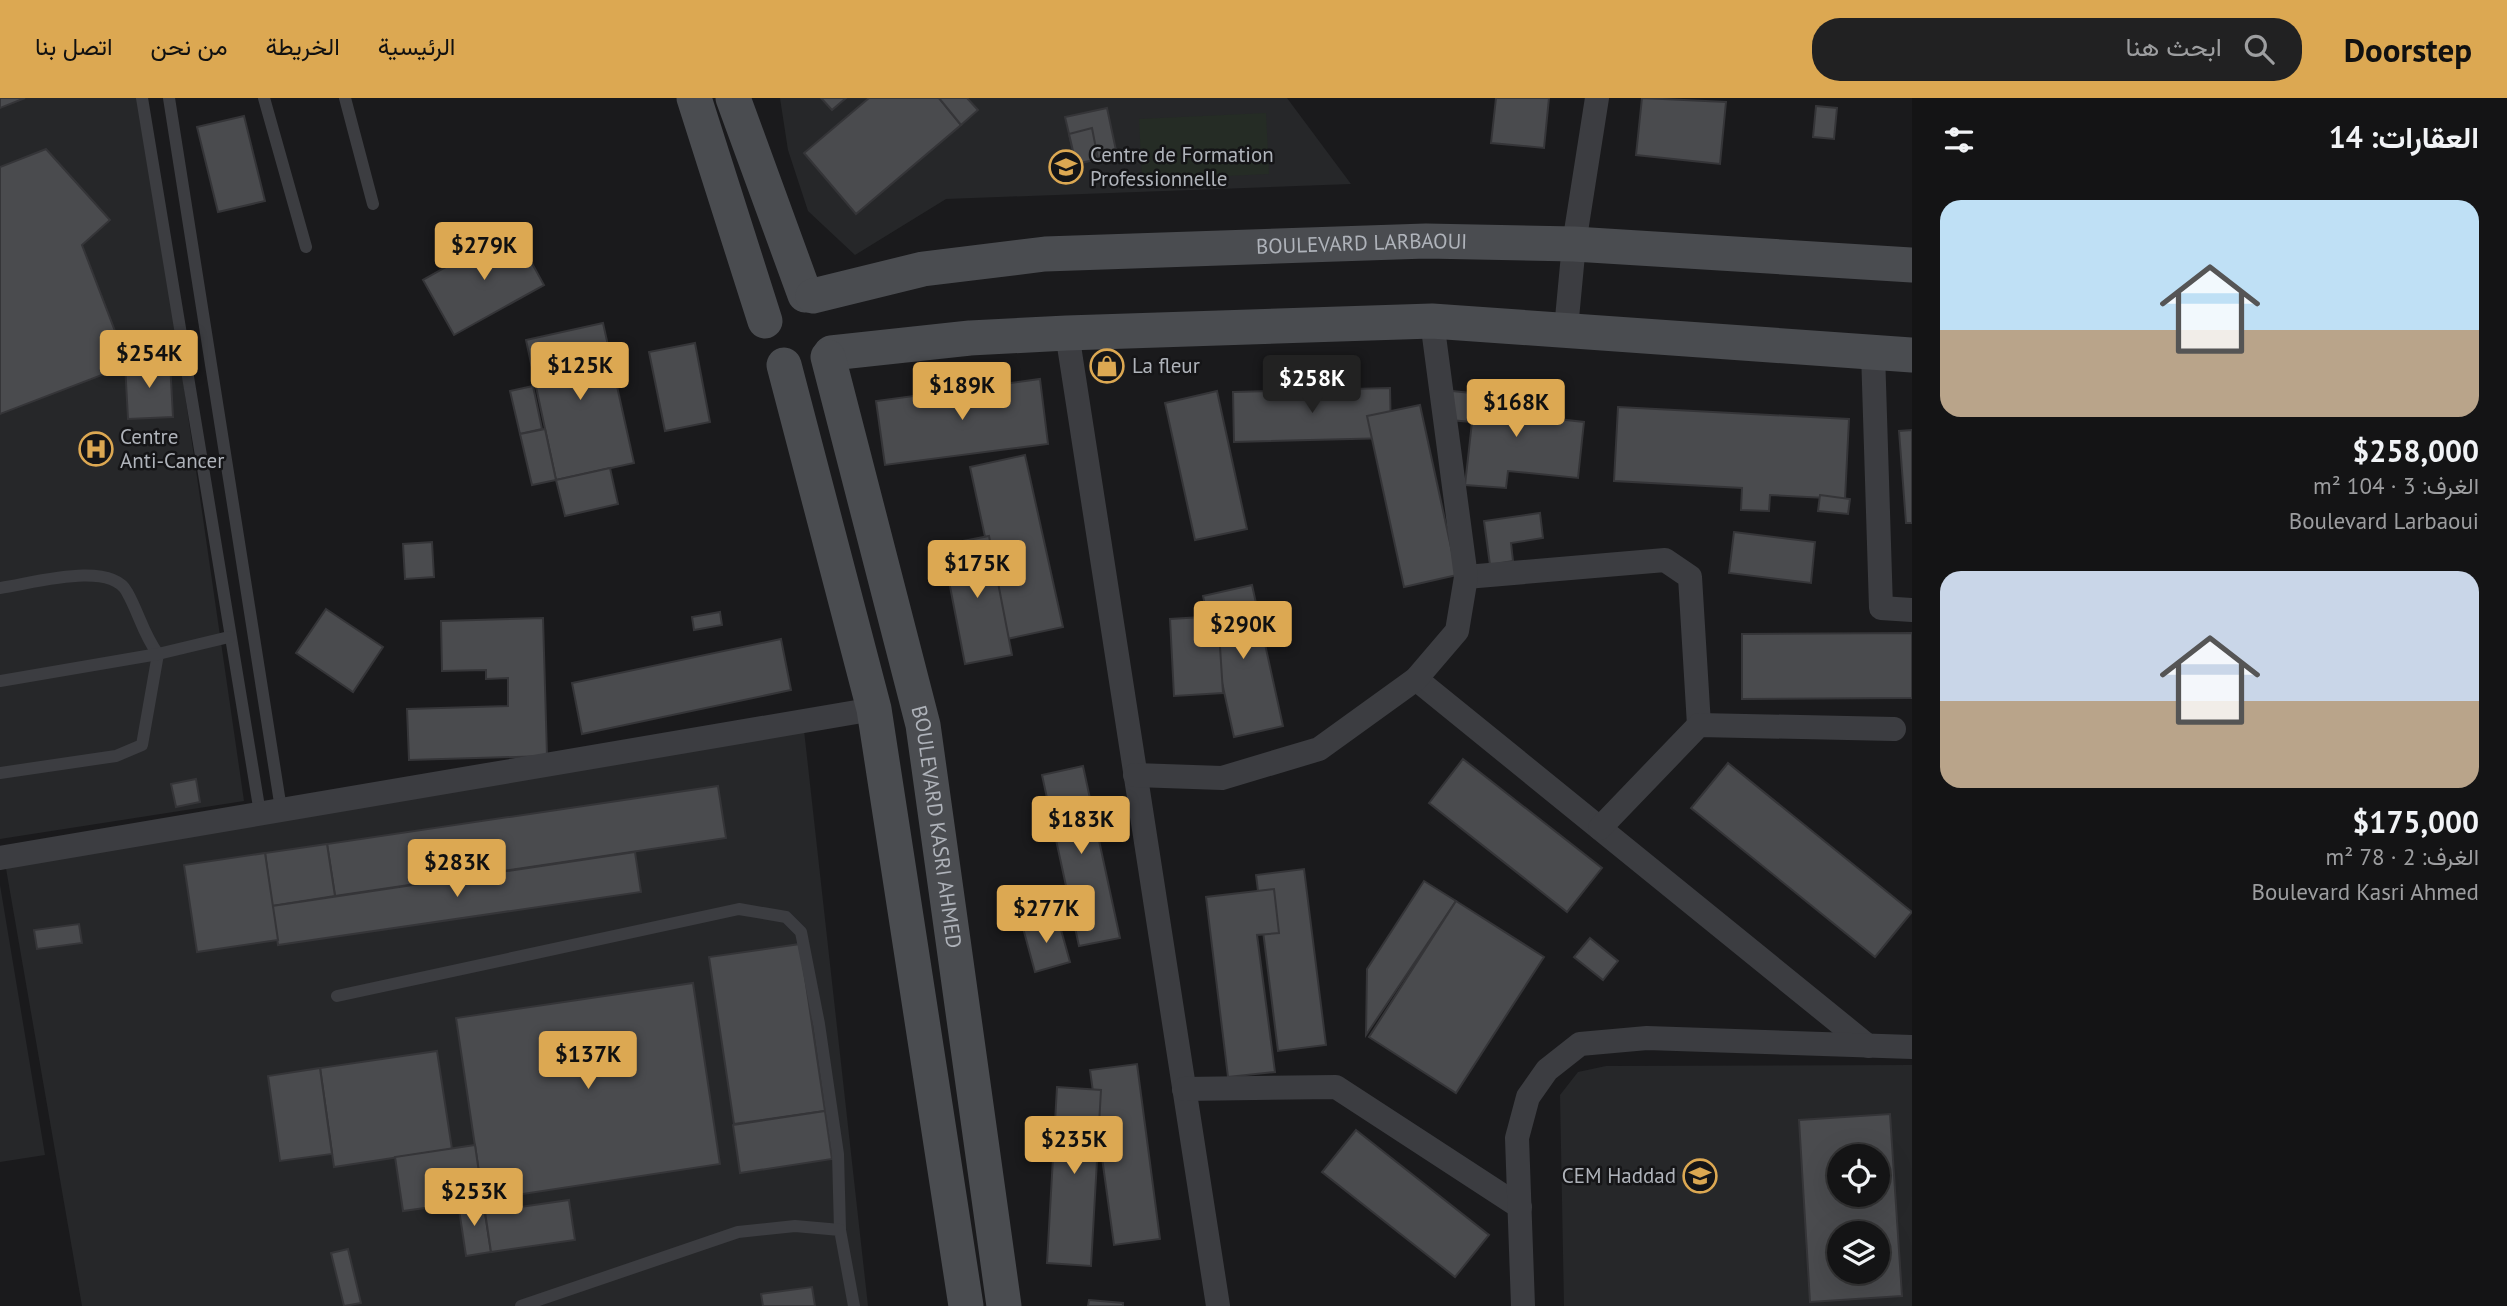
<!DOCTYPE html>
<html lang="ar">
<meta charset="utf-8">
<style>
body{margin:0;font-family:"PT Sans",Vazirmatn,sans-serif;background:#212122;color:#f1f3f6;direction:rtl;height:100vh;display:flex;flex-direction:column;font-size:26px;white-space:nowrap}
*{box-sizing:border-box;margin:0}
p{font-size:23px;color:#9d9ea0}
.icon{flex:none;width:38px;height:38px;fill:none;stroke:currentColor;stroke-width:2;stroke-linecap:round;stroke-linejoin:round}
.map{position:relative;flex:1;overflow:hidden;direction:ltr}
.panel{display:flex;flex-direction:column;background:#141415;width:595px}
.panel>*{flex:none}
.buttons{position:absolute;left:1827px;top:1046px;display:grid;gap:14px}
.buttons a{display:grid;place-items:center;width:63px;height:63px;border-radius:50%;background:#141415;box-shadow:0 7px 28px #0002,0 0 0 2px #333334;font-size:35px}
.price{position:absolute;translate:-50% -60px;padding:0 16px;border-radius:7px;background:#dca852;color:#111;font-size:23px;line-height:46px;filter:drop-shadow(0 2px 4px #0008)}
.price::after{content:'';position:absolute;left:50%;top:42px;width:21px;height:16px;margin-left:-10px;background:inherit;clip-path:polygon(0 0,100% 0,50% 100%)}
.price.active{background:#222;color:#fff}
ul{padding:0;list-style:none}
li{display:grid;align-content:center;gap:14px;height:371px;padding:0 28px}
li span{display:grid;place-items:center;height:217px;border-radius:21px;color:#555}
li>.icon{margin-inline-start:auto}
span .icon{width:126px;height:126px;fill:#fffc;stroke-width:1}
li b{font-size:30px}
h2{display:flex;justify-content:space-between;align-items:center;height:84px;padding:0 28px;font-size:30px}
header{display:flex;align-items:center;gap:42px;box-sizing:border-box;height:98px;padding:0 35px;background:#dca852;color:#111}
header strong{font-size:33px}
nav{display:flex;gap:38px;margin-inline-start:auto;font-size:24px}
.search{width:490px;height:63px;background:#212122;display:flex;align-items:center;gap:18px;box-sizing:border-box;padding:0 24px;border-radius:28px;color:#9d9ea0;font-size:26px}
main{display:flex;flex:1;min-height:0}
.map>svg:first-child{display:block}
</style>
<header>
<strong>Doorstep</strong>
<div class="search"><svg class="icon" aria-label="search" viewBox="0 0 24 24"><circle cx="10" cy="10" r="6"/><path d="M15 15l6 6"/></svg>ابحث هنا</div>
<nav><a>الرئيسية</a><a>الخريطة</a><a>من نحن</a><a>اتصل بنا</a></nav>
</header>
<main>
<section class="panel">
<h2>العقارات: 14<svg class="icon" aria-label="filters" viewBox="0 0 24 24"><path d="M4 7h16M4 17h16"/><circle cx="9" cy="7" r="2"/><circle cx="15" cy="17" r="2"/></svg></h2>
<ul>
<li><span style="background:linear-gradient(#bfe0f5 60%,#b9a48a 0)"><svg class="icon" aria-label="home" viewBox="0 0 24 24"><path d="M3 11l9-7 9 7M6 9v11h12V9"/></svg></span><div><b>$258,000</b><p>الغرف: 3 · 104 m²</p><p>Boulevard Larbaoui</p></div></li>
<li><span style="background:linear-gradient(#c9d6e8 60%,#b9a48a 0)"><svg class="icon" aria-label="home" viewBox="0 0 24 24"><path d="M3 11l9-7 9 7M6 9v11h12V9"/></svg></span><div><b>$175,000</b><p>الغرف: 2 · 78 m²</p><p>Boulevard Kasri Ahmed</p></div></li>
</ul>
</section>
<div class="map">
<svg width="1912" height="1208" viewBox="0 0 1912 1208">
<rect width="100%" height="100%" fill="#1a1a1c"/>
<g fill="#262729" fill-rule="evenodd">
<polygon points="0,0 142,0 244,703 0,741"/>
<polygon points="780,0 1287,0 1351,86 946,101 855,157 808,113 788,52"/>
<polygon points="803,623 868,1208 82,1208 4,759"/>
<polygon points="0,787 45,1057 0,1064"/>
<path d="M 1912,967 L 1912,1208 L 1564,1208 L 1560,997 L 1578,974 L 1606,968 ZM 1839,1059 L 1878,1059 L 1878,1097 L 1839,1097 ZM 1839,1136 L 1878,1136 L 1878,1174 L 1839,1174 Z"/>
</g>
<polygon fill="#252c25" points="1266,15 1269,76 1142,82 1139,21"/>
<g fill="#4a4b4e" stroke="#353538" stroke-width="2" fill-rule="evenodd">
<polygon points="0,0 25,0 0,10"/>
<polygon points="821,0 846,0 832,12"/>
<polygon points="869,0 939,0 961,27 856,116 804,55"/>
<polygon points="939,0 967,0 978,12 961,27"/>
<polygon points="1496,0 1549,0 1544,50 1491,45"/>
<polygon points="1642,0 1726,4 1720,66 1636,57"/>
<polygon points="1816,8 1837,10 1834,41 1813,39"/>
<polygon points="1107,10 1117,57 1076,66 1065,19"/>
<polygon points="244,18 265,103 218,114 197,29"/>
<polygon points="1092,30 1098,61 1076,66 1069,36"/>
<polygon points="46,51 110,122 82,147 128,267 0,316 0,69"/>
<polygon points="513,131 544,187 454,237 423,182"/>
<polygon points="603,225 634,365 556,382 526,242"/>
<polygon points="695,245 710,324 665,333 649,254"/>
<polygon points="170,263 173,319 128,321 125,266"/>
<polygon points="1040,281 1048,346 885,367 876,303"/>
<polygon points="533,288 542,331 520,336 510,293"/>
<polygon points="1390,290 1391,340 1234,344 1233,294"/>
<polygon points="1217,293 1247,431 1195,442 1165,305"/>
<polygon points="1452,293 1551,303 1549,320 1584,324 1578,380 1508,373 1506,390 1465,387 1472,324 1449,322"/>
<polygon points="1420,307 1457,477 1404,489 1367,318"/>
<polygon points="1618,309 1849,321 1845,401 1770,397 1769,413 1741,412 1742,390 1614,383"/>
<polygon points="545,331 556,382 532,387 520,336"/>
<polygon points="1912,332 1912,425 1906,425 1899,333"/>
<polygon points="1025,357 1063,529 1007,541 970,369"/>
<polygon points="610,370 618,406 565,418 556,382"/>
<polygon points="1820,397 1850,401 1848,416 1818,413"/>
<polygon points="1540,415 1543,440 1511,445 1513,463 1490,467 1484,423"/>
<polygon points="1734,434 1815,444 1811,485 1729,475"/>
<polygon points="989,438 1012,557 965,566 942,447"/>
<polygon points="432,444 434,479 405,481 403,446"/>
<polygon points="1252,487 1283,628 1234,639 1203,498"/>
<polygon points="326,511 383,549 353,594 296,555"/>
<polygon points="720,514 722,527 694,532 692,519"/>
<polygon points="1218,518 1223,595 1174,598 1170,521"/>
<polygon points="543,520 547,658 409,662 407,611 508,608 508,580 486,581 486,572 442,573 441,523"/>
<polygon points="1912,535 1912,600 1742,601 1742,536"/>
<polygon points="781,541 791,592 582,636 572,585"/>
<polygon points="1463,661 1602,770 1567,814 1429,705"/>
<polygon points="1728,665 1912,814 1875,859 1691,710"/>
<polygon points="1083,668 1120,840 1079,848 1042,677"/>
<polygon points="196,681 200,704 176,709 171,686"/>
<polygon points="718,688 726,740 335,798 327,746"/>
<polygon points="327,746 335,798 272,808 265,755"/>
<polygon points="635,754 641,794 278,847 272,808"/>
<polygon points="265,755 278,842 197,854 184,767"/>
<polygon points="1304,771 1326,947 1278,953 1256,777"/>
<polygon points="1424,783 1456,803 1366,937 1367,871"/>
<polygon points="1274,791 1279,835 1257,837 1275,974 1228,979 1206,799"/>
<polygon points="1456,803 1544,859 1456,995 1369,939"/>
<polygon points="1058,821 1070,864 1035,874 1023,830"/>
<polygon points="79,826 82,845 37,851 34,832"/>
<polygon points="1590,840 1618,863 1603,882 1574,859"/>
<polygon points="800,846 825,1013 734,1026 709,859"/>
<polygon points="693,885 720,1066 483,1102 456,920"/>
<polygon points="437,953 452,1051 334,1069 320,970"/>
<polygon points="1137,966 1160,1141 1114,1147 1090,972"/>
<polygon points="320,970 332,1056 280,1063 268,978"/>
<polygon points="1057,989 1101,992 1091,1168 1047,1165"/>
<polygon points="825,1013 832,1061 740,1075 733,1027"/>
<path d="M 1890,1016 L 1902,1198 L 1810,1204 L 1799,1022 ZM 1839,1059 L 1878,1059 L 1878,1097 L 1839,1097 ZM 1839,1136 L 1878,1136 L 1878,1174 L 1839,1174 Z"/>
<polygon points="1356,1032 1489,1137 1455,1179 1322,1074"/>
<polygon points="475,1047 483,1102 403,1113 395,1059"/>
<polygon points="483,1102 491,1154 466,1158 458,1105"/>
<polygon points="569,1102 575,1142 491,1154 485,1114"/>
<polygon points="348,1151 361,1205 344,1208 331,1155"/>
<polygon points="812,1189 815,1208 763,1208 761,1196"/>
<polygon points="1089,1202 1123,1205 1123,1208 1088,1208"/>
</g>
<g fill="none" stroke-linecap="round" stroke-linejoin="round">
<g stroke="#3c3d41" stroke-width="12">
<polyline points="142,0 260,715"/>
<polyline points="169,0 281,711"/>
<polyline points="264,0 306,149"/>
<polyline points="345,0 373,106"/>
<path d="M 0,490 C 31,486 110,462 127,494 C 139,515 143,536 158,556 L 142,647 L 116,658 L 0,675"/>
<polyline points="0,583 158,556 229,539"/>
<polyline points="337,898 739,811 786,819 801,834 819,926 838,1056 840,1132"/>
<polyline points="521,1208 738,1134 795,1128 840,1132 854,1208"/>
</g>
<g stroke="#3c3d41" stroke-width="24">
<polyline points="1566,231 1574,146 1597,0"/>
<polyline points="1067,235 1218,1208"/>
<polyline points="1873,254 1881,510 1912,512"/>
<polyline points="1466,479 1665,462 1690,479 1699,627"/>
<polyline points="1416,581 1868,948"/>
<polyline points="1135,677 1222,680 1319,651 1416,581 1457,533 1466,479 1432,223"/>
<polyline points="1600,730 1699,627 1894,631"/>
<polyline points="0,760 874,611"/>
<polyline points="1184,991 1336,989 1520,1109"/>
<polyline points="1523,1208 1517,1040 1528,999 1547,972 1580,946 1647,940 1912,949"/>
</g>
<g stroke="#4a4c50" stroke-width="35">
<polyline points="694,0 765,223"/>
<polyline points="733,0 805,197"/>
<path id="s1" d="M 813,198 L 923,171 L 1045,156 L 1426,143 L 1574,146 L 1912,167"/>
<polyline points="831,255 970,240 1067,235 1432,223 1912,257"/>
<path id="s2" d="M 828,259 L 923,627 L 1004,1208"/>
<polyline points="784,267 874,611 966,1208"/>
</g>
</g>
<defs>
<symbol id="university-ring" viewBox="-11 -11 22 22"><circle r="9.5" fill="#151517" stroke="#dca852" stroke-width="1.5"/><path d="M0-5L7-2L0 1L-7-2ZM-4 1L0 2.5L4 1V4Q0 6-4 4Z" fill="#dca852"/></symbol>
<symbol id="shop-ring" viewBox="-11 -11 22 22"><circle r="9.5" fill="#151517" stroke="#dca852" stroke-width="1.5"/><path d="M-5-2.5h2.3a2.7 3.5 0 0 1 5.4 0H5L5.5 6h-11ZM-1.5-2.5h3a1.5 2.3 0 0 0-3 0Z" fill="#dca852"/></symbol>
<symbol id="hospital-ring" viewBox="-11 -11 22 22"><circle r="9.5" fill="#151517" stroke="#dca852" stroke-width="1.5"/><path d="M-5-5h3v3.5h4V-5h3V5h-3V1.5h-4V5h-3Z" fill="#dca852"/></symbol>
<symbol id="school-ring" viewBox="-11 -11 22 22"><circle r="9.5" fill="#151517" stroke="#dca852" stroke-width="1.5"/><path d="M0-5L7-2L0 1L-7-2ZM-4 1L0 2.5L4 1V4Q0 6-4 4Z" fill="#dca852"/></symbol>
</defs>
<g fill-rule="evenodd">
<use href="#university-ring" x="1047" y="50" width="38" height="38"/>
<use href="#shop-ring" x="1088" y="249" width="38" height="38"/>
<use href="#hospital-ring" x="77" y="332" width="38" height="38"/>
<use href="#school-ring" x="1681" y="1059" width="38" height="38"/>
</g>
<g text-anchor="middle" stroke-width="5" stroke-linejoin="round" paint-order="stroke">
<g font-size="21" fill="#afb3ba" stroke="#151517" text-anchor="start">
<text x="1090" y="64">Centre de Formation<tspan x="1090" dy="24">Professionnelle</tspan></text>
<text x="1132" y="275">La fleur</text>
<text x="120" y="346">Centre<tspan x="120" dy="24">Anti-Cancer</tspan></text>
<text x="1676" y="1085" text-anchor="end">CEM Haddad</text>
</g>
<g font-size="21" fill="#afb3ba" stroke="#151517">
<text dy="7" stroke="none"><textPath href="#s1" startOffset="553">BOULEVARD LARBAOUI</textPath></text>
<text dy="7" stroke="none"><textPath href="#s2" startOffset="483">BOULEVARD KASRI AHMED</textPath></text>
</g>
</g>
</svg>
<div class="buttons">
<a><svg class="icon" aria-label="locate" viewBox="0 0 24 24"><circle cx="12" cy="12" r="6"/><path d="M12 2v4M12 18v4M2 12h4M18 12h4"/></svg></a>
<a><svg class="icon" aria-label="layers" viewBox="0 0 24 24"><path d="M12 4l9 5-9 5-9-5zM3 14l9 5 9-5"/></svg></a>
</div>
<b class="price" style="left:484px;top:184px">$279K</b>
<b class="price" style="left:149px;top:292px">$254K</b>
<b class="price" style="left:580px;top:304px">$125K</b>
<b class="price active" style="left:1312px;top:317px">$258K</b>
<b class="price" style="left:962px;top:324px">$189K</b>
<b class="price" style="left:1516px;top:341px">$168K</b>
<b class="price" style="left:977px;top:502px">$175K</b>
<b class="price" style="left:1243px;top:563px">$290K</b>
<b class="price" style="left:1081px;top:758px">$183K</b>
<b class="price" style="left:457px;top:801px">$283K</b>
<b class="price" style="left:1046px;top:847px">$277K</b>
<b class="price" style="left:588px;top:993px">$137K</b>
<b class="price" style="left:1074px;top:1078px">$235K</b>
<b class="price" style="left:474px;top:1130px">$253K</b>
</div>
</main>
